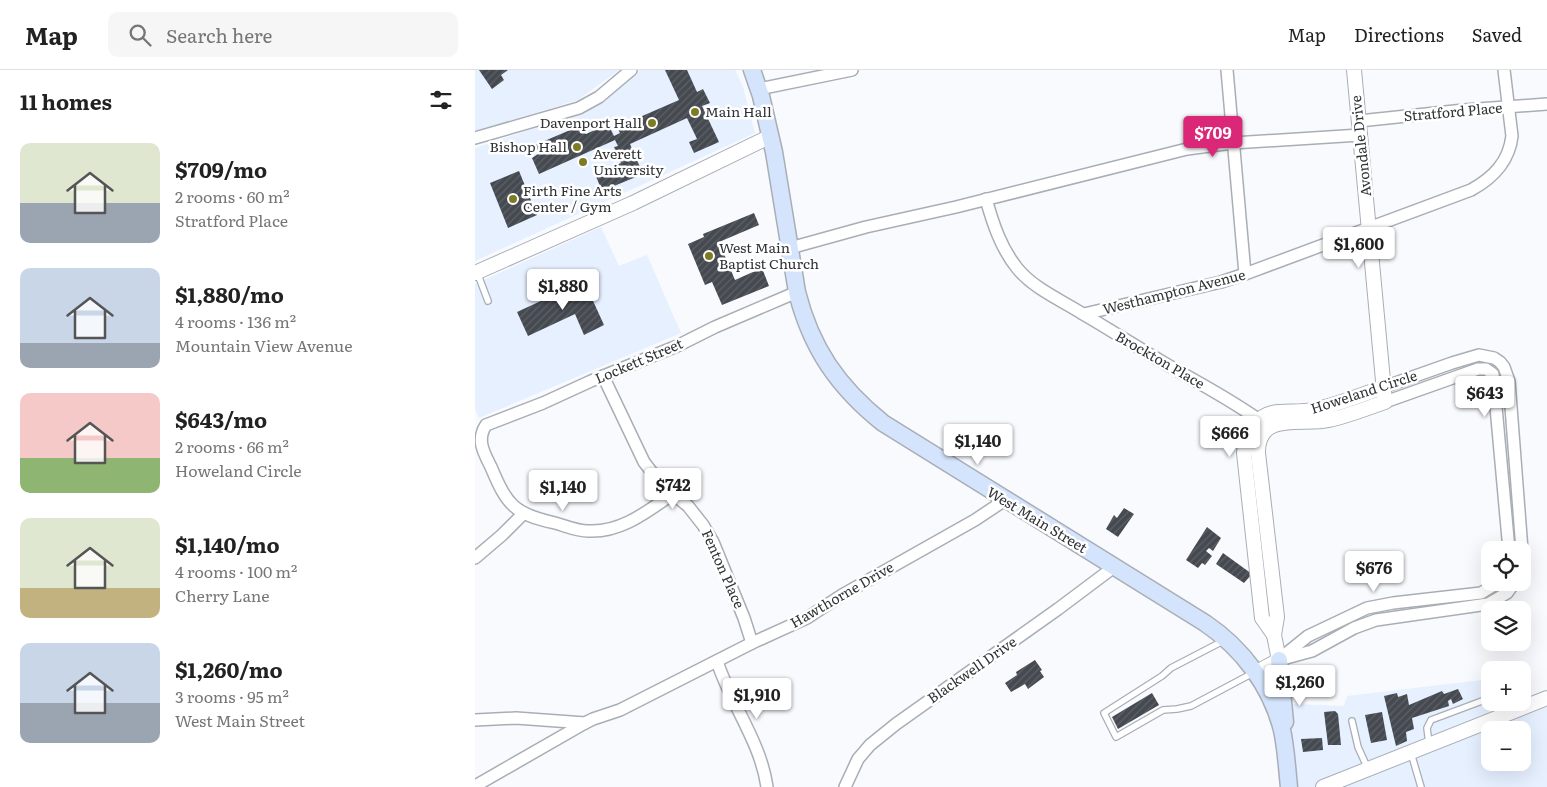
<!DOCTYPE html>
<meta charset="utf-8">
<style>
body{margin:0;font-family:Literata,serif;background:#f6f6f6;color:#222;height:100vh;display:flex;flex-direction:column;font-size:19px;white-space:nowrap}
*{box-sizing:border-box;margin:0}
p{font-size:16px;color:#767676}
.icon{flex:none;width:28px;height:28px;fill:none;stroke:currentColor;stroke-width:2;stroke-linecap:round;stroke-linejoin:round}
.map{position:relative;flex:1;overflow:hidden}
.sheet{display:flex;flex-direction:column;background:#fff;width:475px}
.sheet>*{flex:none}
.fabs{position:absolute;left:1006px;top:471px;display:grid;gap:10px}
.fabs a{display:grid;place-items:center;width:50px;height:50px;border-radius:10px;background:#fff;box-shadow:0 5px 20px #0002;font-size:25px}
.price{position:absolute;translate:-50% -42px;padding:0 11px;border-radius:5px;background:#fff;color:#222;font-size:16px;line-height:32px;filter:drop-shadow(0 1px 2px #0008)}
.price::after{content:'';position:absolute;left:50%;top:30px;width:15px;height:11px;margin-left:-8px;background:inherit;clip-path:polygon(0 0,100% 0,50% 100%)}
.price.on{background:#db2777;color:#fff}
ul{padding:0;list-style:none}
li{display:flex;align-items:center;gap:15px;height:125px;padding:0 20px}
li span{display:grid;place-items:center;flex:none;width:140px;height:100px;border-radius:10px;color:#555}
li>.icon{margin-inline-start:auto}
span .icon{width:60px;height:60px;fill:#fffc;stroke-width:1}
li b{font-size:21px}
h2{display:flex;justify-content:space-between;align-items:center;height:60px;padding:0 20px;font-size:21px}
header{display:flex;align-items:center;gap:30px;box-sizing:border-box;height:70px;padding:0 25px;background:#fff;border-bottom:1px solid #e0e0e0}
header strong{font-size:24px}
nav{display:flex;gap:28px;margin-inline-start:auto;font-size:18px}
.search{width:350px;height:45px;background:#f6f6f6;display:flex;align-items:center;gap:12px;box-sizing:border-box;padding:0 18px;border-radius:10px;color:#767676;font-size:19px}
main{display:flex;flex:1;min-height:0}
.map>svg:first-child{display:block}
</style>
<header>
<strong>Map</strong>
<div class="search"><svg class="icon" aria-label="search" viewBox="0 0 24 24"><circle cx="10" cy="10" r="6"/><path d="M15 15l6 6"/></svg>Search here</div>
<nav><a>Map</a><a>Directions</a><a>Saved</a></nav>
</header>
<main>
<section class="sheet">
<h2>11 homes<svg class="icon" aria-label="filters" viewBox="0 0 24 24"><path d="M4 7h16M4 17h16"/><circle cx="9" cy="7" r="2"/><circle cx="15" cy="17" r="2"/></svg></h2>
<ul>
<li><span style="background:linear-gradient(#dfe7d0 60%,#9aa5b1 0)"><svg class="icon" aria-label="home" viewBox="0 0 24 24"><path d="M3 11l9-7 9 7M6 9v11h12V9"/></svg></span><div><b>$709/mo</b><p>2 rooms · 60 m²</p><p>Stratford Place</p></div></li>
<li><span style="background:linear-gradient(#c9d6e8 75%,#9aa5b1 0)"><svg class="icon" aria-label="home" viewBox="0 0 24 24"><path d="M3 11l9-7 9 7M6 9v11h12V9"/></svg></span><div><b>$1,880/mo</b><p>4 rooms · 136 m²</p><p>Mountain View Avenue</p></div></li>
<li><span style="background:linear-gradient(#f6c9c9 65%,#8fb573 0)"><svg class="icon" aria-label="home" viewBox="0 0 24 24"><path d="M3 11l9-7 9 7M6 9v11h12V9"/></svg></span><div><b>$643/mo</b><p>2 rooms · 66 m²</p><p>Howeland Circle</p></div></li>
<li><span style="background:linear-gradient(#dfe7d0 70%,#c2b280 0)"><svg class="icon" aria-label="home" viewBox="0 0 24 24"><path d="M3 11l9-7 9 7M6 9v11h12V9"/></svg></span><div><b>$1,140/mo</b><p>4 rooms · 100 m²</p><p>Cherry Lane</p></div></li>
<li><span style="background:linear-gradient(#c9d6e8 60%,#9aa5b1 0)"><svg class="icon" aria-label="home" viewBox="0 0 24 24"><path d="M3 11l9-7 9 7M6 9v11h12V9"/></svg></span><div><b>$1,260/mo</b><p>3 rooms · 95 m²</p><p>West Main Street</p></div></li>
</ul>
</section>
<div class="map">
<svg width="1072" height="717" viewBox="0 0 1072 717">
<defs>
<pattern id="building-hatch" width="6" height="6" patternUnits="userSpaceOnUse" patternTransform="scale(1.25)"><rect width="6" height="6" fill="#454950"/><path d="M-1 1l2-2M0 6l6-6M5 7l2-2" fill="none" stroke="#5e6167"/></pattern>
</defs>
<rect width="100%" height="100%" fill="#f8fafe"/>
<g fill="#e6f0ff" fill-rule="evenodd">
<polygon points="0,0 144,0 103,30 0,61"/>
<polygon points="165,0 260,0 268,17 280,63 0,191 0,78 109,42"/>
<polygon points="126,157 144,196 172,185 206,263 4,348 0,339 0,214"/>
<path d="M 1015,609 L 1015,632 L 1048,632 L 1048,610 L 1057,633 L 1072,628 L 1072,717 L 814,717 L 810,639 L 817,634 L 869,636 L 872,626 ZM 1015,660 L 1048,660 L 1048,692 L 1015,692 Z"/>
</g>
<g fill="url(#building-hatch)">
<polygon points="4,0 33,0 26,5 29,10 17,19"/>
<polygon points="190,0 212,0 222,22 228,19 235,33 227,36 244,72 219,83 214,72 222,69 212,48 155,74 168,104 127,121 120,104 146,93 139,77 143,76 140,70 64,104 57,88 63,84 60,75 107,55 111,64 133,54 139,66 145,63 142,57 204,30"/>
<polygon points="44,101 62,145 33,158 15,113"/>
<polygon points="279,143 284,155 244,172 260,210 287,198 294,216 247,235 237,212 230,215 213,174 229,167 228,164"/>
<polygon points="109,211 129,255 109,265 100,244 53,266 42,242"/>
<polygon points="649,438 659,444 643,467 631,459 639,445 642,448"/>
<polygon points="732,457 746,468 738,481 734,478 731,481 737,486 730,495 727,493 723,498 711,490"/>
<polygon points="748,483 777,504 769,513 741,494"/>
<polygon points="560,590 567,600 565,601 569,607 553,619 550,614 536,622 530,613 542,605 541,602"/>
<polygon points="983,619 988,629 978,634 976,629 973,631 974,636 937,648 939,659 931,662 932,671 921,676 909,626 922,623 923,627 932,624 934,635 967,621 969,624"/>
<polygon points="677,623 684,635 643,659 637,647"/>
<polygon points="860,641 863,644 866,675 853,675 849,642"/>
<polygon points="907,642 912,670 896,673 890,645"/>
<polygon points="847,668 848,680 828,682 826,669"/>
</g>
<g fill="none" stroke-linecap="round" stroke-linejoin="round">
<defs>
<g id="service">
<polyline points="2,202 13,231"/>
<polyline points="748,571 696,598 687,606 629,643 641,667 688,640 702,639 716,636 778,603"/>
<polyline points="877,651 883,677 893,699"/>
<polyline points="954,674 952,658 956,650 1015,628"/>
<polyline points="936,683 946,717"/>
</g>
<g id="minor">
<polyline points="752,0 770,204"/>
<polyline points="284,19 377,0"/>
<polyline points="884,51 989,40 1072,34"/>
<polyline points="0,68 104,38 124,27 156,0"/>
<path d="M 511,129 C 518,154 526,178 542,198 C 559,219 586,230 608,244 C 634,259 660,276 686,291 C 721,312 758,330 791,355"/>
<polyline points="315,178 391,157 481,137 712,79 758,73 885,65"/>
<path d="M 609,244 L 746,212 L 770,204 L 996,120 C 1018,108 1034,92 1037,66 L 1029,0"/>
<polyline points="128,306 169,392 186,414 213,436 228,455 238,472 269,548 277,573"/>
<polyline points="909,317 977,293 1004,285 1019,288 1025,292 1029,297 1034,311 1047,480"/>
<polyline points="910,332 1003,299 1011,299 1018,304 1034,480"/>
<path d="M 199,423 C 173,441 146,463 113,461 C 102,461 91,456 80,453 C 39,444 32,435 16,397 C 9,383 1,370 11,355 L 68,333 L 116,311 L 202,276 L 240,257 L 322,222"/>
<polyline points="0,488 27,465 49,443"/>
<polyline points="807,587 833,566 892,538 918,533 1006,523 1024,512"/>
<polyline points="804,590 837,581 879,558 901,550 1013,534 1032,523 1040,512"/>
<path d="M 242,591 C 255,633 286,672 292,717"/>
<polyline points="0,650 41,648 110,653 118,649 145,640 277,573 332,548 367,525 500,450 530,430"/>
<polyline points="0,716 110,653"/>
<polyline points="370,717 383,689 395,675 421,654 583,539 639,497"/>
</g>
<g id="tertiary">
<polyline points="0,203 158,133 296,66"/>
<path d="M 799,565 L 787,548 L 769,383 C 770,363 782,344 803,342 C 815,341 827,342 838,340 C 862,335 886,325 909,317"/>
<path d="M 780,603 L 804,590 L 799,565 L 802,547 L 783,383 C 782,341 827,356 854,350 C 873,346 892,338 910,332 L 879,0"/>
<polyline points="848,717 1072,628"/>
</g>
<g id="secondary">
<path d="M 277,0 L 286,26 L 299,82 L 322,222 C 336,278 363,317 408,353 L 730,553 C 767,578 796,616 807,660 C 811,678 812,698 814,717"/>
<polyline points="804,590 810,652"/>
</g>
</defs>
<use href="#service" stroke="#a9aeb6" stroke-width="8"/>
<use href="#minor" stroke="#a9aeb6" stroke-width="14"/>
<use href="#tertiary" stroke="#a9aeb6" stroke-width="16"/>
<use href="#secondary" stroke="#a9aeb6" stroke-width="19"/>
<use href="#service" stroke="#fff" stroke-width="5.5"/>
<use href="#minor" stroke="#fff" stroke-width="11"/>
<use href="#tertiary" stroke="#fff" stroke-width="14"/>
<use href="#secondary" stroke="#d4e4fc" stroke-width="16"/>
</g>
<g fill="#7c7c25" stroke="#fff" stroke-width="2">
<circle cx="220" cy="42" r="5"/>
<circle cx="177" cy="53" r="5"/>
<circle cx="102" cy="77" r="5"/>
<circle cx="108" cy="92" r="5"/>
<circle cx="38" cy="129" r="5"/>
<circle cx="234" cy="186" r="5"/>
</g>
<g text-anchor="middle" stroke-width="5" stroke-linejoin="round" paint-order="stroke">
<g font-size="14" fill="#303235" stroke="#fff" text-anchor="start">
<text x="230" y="47">Main Hall</text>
<text x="167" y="58" text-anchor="end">Davenport Hall</text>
<text x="92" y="82" text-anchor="end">Bishop Hall</text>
<text x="118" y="89">Averett<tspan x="118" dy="16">University</tspan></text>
<text x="48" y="126">Firth Fine Arts<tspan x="48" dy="16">Center / Gym</tspan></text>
<text x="244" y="183">West Main<tspan x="244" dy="16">Baptist Church</tspan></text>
</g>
<g font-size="14" fill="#303235" stroke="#fff">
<text transform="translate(978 42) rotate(-5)" y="5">Stratford Place</text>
<text transform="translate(886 76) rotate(-96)" y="5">Avondale Drive</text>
<text transform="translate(699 222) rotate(-14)" y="5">Westhampton Avenue</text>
<text transform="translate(685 290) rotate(30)" y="5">Brockton Place</text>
<text transform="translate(164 291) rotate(-23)" y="5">Lockett Street</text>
<text transform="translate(889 322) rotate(-18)" y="5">Howeland Circle</text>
<text transform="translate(562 450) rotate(31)" y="5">West Main Street</text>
<text transform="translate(248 499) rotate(66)" y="5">Fenton Place</text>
<text transform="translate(367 525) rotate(-30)" y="5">Hawthorne Drive</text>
<text transform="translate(497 600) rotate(-35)" y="5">Blackwell Drive</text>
</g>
</g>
</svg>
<div class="fabs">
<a><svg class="icon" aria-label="locate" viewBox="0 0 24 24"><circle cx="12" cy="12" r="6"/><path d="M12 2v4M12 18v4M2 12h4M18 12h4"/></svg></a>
<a><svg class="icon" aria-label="layers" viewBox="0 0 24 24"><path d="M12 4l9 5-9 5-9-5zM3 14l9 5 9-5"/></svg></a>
<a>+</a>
<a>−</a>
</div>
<b class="price on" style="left:738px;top:88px">$709</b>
<b class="price" style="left:884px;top:199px">$1,600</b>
<b class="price" style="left:88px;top:241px">$1,880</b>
<b class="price" style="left:1010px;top:348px">$643</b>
<b class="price" style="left:755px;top:388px">$666</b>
<b class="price" style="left:503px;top:396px">$1,140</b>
<b class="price" style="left:198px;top:440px">$742</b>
<b class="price" style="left:88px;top:442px">$1,140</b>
<b class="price" style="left:899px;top:523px">$676</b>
<b class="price" style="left:825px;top:637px">$1,260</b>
<b class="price" style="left:282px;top:650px">$1,910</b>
</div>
</main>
